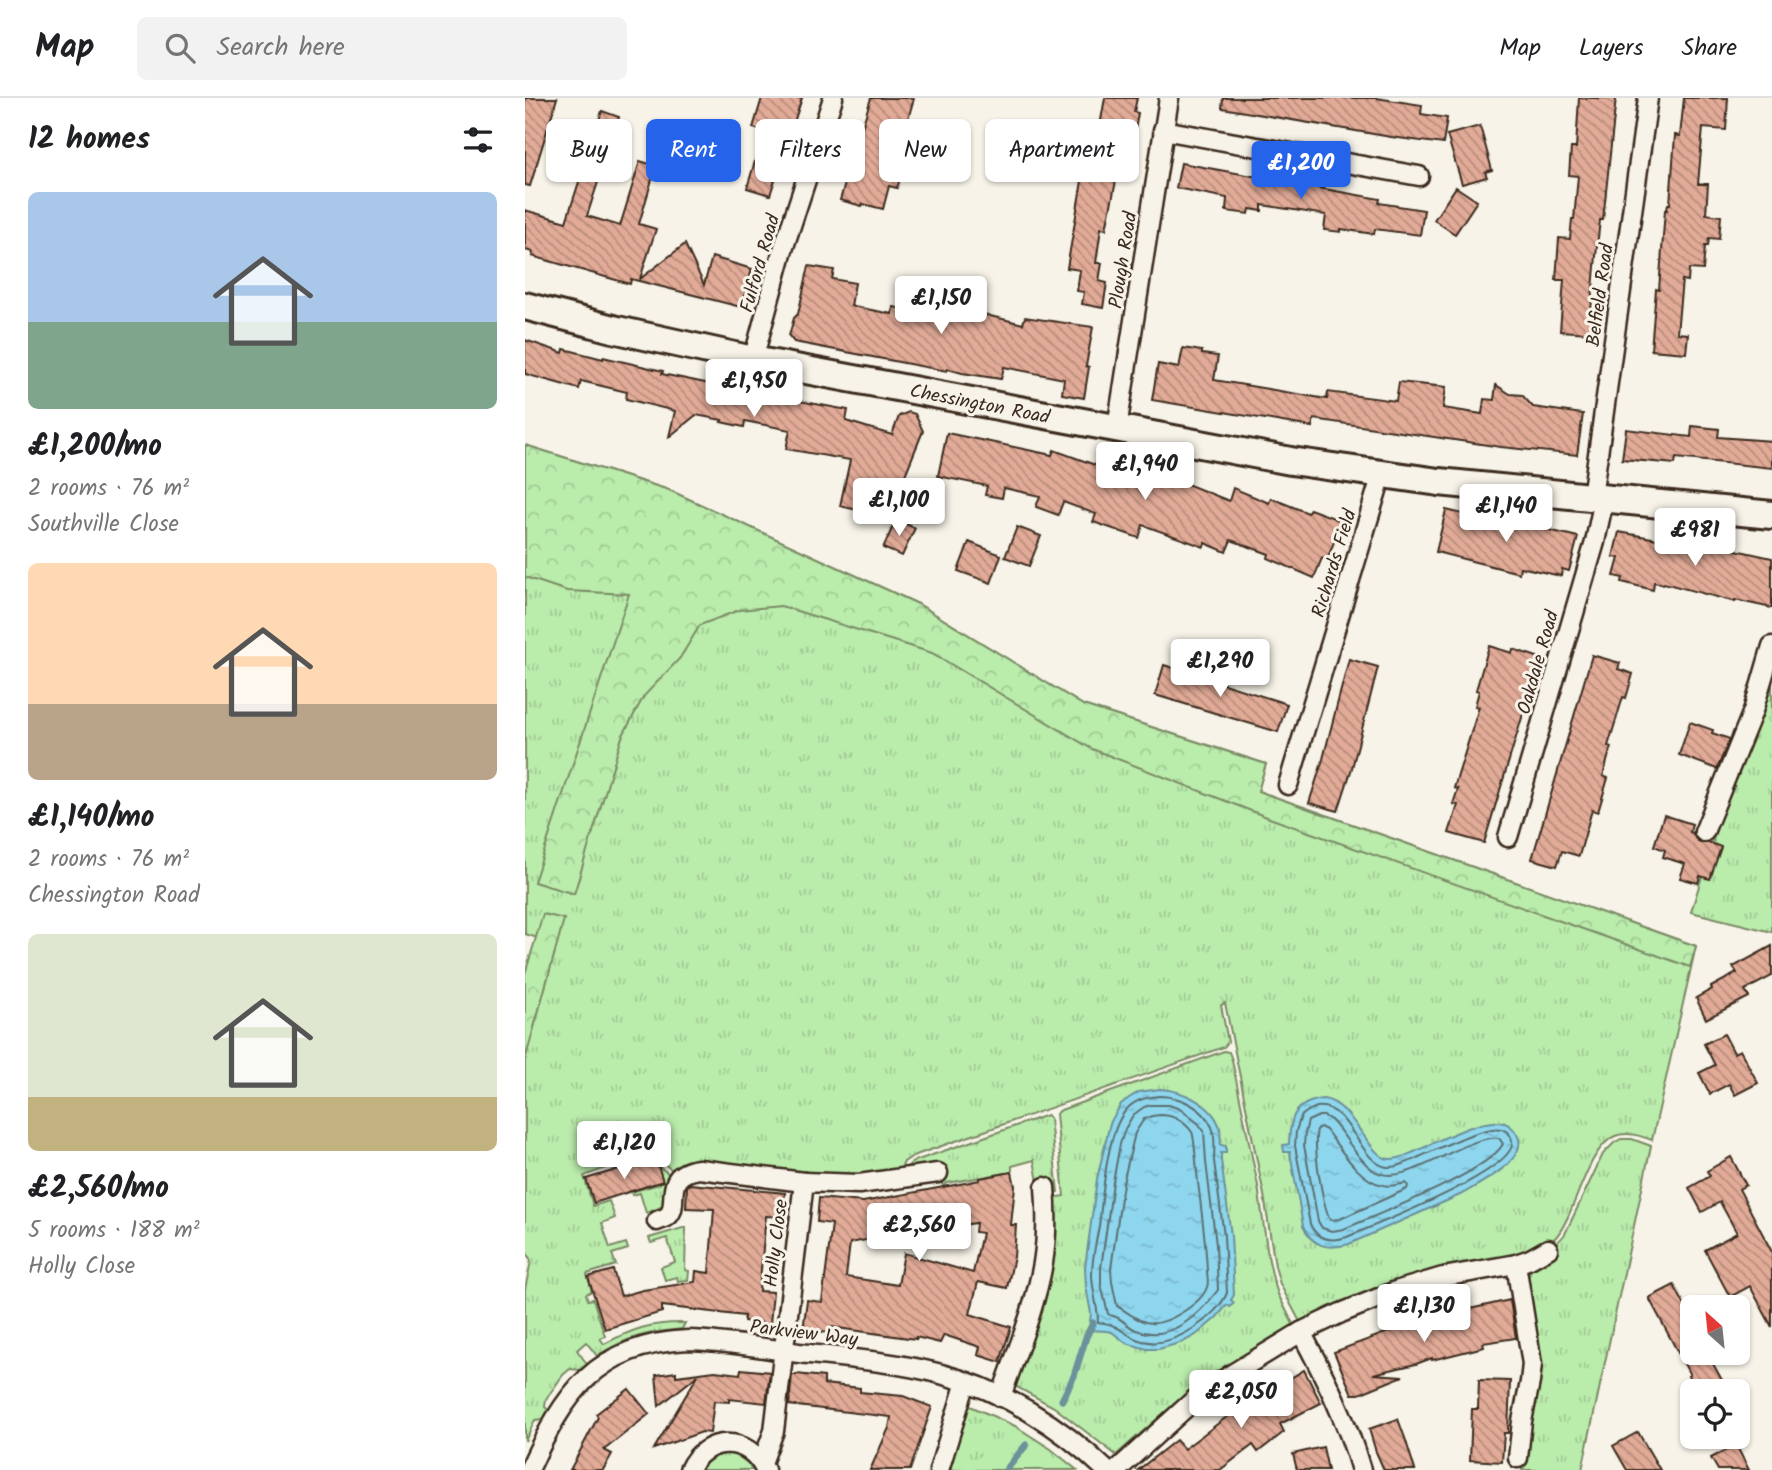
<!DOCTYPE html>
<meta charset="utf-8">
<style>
body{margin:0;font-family:Kalam,sans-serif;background:#f2f2f2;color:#202124;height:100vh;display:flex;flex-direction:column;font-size:26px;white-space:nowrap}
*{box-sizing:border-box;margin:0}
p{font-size:23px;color:#757577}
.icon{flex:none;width:38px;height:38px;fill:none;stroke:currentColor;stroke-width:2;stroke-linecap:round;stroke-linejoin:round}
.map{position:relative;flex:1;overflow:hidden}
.drawer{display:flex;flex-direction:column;background:#fff;width:525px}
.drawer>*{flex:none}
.top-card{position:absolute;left:21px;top:21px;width:665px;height:63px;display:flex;gap:14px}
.needle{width:46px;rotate:333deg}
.fabs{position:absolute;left:1155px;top:1197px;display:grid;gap:14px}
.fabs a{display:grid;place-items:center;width:70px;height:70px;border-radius:10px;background:#fff;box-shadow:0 2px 5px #0004;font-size:35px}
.price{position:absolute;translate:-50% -60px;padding:0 16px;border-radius:7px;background:#fff;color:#222;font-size:23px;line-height:46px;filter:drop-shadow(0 2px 4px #0008)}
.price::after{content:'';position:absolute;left:50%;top:42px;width:21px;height:16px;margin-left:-10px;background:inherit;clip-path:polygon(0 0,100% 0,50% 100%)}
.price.active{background:#2563eb;color:#fff}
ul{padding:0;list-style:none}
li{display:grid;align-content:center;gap:14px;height:371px;padding:0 28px}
li span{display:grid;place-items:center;height:217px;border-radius:10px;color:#555}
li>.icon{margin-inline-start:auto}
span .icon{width:126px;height:126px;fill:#fffc;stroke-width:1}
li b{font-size:30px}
h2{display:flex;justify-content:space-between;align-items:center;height:84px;padding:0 28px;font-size:30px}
.pill{padding:0 24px;border-radius:10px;background:#fff;box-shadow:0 2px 5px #0004;font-size:24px;line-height:63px}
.pill.active{background:#2563eb;color:#fff}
header{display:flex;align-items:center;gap:42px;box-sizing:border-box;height:98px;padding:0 35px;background:#fff;border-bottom:2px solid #e0e0e0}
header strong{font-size:33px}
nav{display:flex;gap:38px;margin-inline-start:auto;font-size:24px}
.search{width:490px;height:63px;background:#f2f2f2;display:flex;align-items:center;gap:18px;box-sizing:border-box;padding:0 24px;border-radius:10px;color:#757577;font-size:26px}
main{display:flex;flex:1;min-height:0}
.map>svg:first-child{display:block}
</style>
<header>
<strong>Map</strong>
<div class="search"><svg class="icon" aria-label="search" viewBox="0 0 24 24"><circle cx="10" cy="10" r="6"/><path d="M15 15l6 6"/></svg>Search here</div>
<nav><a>Map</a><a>Layers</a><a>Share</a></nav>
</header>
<main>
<section class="drawer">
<h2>12 homes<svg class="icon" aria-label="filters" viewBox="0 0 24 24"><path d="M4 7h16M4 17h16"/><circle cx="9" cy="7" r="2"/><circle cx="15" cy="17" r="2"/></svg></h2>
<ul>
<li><span style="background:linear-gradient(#a9c7e8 60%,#7fa58c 0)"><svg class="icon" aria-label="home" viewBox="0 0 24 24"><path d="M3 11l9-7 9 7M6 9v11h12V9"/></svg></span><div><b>£1,200/mo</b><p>2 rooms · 76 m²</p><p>Southville Close</p></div></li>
<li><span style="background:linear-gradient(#ffd9b3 65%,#b9a48a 0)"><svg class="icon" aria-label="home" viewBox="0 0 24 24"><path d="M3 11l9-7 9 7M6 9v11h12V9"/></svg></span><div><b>£1,140/mo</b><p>2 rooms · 76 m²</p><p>Chessington Road</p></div></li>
<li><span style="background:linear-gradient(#dfe7d0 75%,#c2b280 0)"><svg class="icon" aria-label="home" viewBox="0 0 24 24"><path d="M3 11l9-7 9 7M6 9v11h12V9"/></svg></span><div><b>£2,560/mo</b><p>5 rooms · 188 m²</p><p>Holly Close</p></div></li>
</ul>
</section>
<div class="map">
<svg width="1247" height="1372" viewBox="0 0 1247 1372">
<defs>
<pattern id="grass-tufts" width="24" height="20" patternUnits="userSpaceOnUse" patternTransform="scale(1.75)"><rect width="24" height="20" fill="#baecac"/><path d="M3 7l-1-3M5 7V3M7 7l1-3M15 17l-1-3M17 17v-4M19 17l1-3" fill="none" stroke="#a1cb94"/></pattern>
<pattern id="forest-crowns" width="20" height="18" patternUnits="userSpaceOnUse" patternTransform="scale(1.75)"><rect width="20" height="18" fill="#baecac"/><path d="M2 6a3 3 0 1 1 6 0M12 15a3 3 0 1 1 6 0" fill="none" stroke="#a1cb94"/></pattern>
<pattern id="water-ripples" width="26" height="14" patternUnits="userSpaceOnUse" patternTransform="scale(1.75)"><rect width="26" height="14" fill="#8dd6ee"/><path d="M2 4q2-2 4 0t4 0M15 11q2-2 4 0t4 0" fill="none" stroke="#7bb8cc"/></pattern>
<pattern id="building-back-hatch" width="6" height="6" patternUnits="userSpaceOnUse" patternTransform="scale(1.75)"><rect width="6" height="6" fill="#e2ab98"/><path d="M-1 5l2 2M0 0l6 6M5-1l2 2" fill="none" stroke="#b88b7b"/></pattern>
</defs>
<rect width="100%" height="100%" fill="#f7f3e8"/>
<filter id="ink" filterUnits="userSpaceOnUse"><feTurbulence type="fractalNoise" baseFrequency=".0143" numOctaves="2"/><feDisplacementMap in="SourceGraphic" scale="14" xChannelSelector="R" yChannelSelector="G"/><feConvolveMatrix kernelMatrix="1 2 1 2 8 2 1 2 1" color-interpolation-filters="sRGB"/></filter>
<g filter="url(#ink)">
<g fill="url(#grass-tufts)" stroke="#7a8b65" stroke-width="2">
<path d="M 0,347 L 144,392 L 393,506 L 558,607 L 741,666 L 733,693 L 1171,848 L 1127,1042 C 1116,1038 1102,1033 1090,1038 C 1062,1050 1051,1115 1031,1139 C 1023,1148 1008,1153 998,1158 L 800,1213 L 775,1224 L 755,1186 L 750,1168 L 739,1097 L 700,905 L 696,907 L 703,944 L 699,949 L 388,1058 L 379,1064 L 376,1070 L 328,1078 L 150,1074 L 124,1055 L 89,1065 L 89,1067 L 59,1078 L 68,1108 L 84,1103 L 90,1120 L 77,1125 L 85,1150 L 101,1145 L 103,1151 L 87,1156 L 91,1167 L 62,1176 L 67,1193 L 61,1196 L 63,1202 L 68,1201 L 80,1238 L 75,1240 L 79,1246 C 108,1231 127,1224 160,1225 L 157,1231 C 123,1234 101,1239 72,1258 L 61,1244 L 52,1252 L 62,1266 L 55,1272 L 45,1271 L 38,1277 L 21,1301 L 20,1309 L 23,1312 L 19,1321 L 10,1322 L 0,1343 L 0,1191 L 6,1163 L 0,1151 L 0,962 L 32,846 L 0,836 Z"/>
<polygon points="1247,550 1247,834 1166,814"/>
<path d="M 699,953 L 704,954 L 707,962 L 733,1088 L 743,1158 L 748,1181 L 753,1196 L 769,1228 L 675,1286 L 649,1306 L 591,1357 L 529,1309 L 490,1288 C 507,1243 523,1198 528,1150 C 530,1134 529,1117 529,1100 L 539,1098 L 531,1016 L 536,1012 Z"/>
<polygon points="522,1017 525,1021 533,1094 528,1095 514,1089 509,1062 487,1068 487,1074 422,1085 418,1089 414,1068 392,1073 390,1069 381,1071 385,1066 390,1063"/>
<path d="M 1096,1041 L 1107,1041 L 1126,1048 L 1057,1372 L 997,1372 L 1005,1317 L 1011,1299 L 1014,1275 L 1002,1186 C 1003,1163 1027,1153 1040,1136 L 1078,1056 L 1089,1045 Z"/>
<polygon points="133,1068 147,1078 138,1107 134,1110 121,1115 115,1095 107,1097 106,1094 134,1086 132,1077"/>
<polygon points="161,1129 160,1172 164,1173 163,1182 153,1183 152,1179 140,1182 136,1169 150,1164 142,1140 126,1145 124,1140"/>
<polygon points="443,1307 490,1328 526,1351 552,1372 421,1372"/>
<path d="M 213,1354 L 233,1372 L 172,1372 C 182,1354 195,1355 213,1354 Z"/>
</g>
<g fill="url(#forest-crowns)" stroke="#7a8b65" stroke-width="2">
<polygon points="0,347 144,392 393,506 558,607 741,666 733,693 1171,848 1165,869 747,721 567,651 407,555 256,508 214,512 175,527 155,560 119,598 97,639 49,796 9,784 104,496 42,493 0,479"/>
<polygon points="18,816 39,821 0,962 0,876"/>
</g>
<g fill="url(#water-ripples)" stroke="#6c919b" stroke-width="2">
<path d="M 635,991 C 657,992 688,1006 695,1030 C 696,1035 695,1042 696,1047 L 701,1048 L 701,1055 L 696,1055 L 696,1062 L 706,1137 L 709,1197 L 706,1202 L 709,1205 L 705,1209 L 702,1207 L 691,1220 L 671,1237 L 658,1244 L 634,1251 L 622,1251 L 601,1245 L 587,1234 L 581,1233 L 564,1232 L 566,1215 L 561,1189 L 560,1169 L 572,1081 L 585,1025 L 596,1006 L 604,1000 L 614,994 Z"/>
<path d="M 798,1001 C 828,1004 843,1059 864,1061 C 872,1062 882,1057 889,1054 C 910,1045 966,1013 985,1028 C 990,1031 992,1036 994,1041 C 999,1065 952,1087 935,1097 L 824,1146 C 803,1152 787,1149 778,1128 L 765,1054 L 759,1054 L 758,1047 L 764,1046 C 765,1019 769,1005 798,1001 Z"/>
</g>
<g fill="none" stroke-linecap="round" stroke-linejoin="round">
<g stroke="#5c6f71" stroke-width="2">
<path d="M 634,998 C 655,998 678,1009 687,1029 C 691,1039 689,1053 689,1063 L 699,1138 L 702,1195 C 692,1219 650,1248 623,1244 C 606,1242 602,1234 589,1228 C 584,1225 578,1225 573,1224 C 573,1208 567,1192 567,1176 C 567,1160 571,1144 574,1128 C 578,1098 581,1035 601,1012 C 609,1002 622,999 634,998 Z"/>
<path d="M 626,1007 L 644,1007 L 655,1011 L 673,1025 L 679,1033 L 681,1064 L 691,1147 L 693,1192 C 674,1217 645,1245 611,1232 C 604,1229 599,1223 593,1220 C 590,1218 586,1218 583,1216 L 576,1186 L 576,1170 L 588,1084 L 595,1046 L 600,1031 L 608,1017 L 619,1009 Z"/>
<path d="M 792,1009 C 825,1005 834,1065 862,1069 C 872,1070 883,1064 892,1060 C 909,1053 961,1026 977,1031 C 982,1033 986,1037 987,1043 C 994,1072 847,1128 822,1139 C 806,1144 792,1142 785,1126 L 770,1048 L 771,1033 L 776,1018 L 783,1013 Z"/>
<path d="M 635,1017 C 648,1017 659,1023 667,1034 C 670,1039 672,1082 674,1092 C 677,1119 681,1146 682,1173 C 682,1177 684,1185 682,1189 C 677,1205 642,1227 626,1225 C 613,1224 603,1214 592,1208 L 587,1184 L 586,1171 L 598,1085 L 610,1035 L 619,1021 L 627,1018 Z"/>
<path d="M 794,1018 L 799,1018 L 806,1022 C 821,1037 830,1059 848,1072 C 878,1094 939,1036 974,1040 L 978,1046 C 962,1075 853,1116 819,1131 L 807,1133 L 797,1130 L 793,1123 L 779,1047 L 780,1035 L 783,1023 Z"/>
<path d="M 795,1029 L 801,1032 C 815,1050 834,1083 858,1087 C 865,1089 873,1087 881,1085 L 883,1088 L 882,1091 L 815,1121 L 805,1122 C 797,1104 788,1050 792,1031 Z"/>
</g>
<g stroke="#6c919b" stroke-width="7">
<polyline points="537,1302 549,1278 561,1239 568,1225"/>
<polyline points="481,1372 501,1347"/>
</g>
</g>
<g fill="url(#building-back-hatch)" stroke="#3b2a1e" stroke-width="2" fill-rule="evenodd">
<polygon points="0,0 32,0 5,88 0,87"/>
<polygon points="237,0 277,0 245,97 222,90 239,33 228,30"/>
<polygon points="346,0 389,0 383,21 387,22 373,67 379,69 372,90 364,88 358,111 338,106 337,108 315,102"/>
<polygon points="580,0 612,0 609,14 613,15 608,45 573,39"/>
<polygon points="698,0 851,0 897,7 896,16 922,20 918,46 866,39 697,10"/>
<polygon points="1054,0 1091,0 1078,122 1075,122 1071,158 1064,235 1035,233 1039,182 1031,182 1034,140 1045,141 1047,121 1049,121 1053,78 1044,77 1046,50 1051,50"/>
<polygon points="1159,0 1203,0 1201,32 1178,30 1173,86 1183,86 1181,116 1196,118 1194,141 1184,140 1183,148 1180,148 1178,172 1164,171 1163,183 1157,182 1152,235 1163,236 1161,255 1126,252 1131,191 1134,192 1140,112 1142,112 1143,106 1145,106 1150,37 1155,38"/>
<polygon points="77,13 94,19 62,118 95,128 115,63 131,68 114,126 131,131 115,181 160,146 179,187 187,159 227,171 216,209 106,181 105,186 7,158 8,154 0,152 0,112 41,124"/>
<polygon points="955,28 967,72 960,74 962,79 937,86 922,37"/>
<polygon points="656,65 855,101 854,105 899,112 895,137 850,131 849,136 816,131 816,134 799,132 801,117 737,107 737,113 725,111 724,116 701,113 702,100 651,90"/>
<polygon points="558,77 591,83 581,131 576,130 571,165 577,165 574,183 582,185 578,210 557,206 559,194 552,193 555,172 542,170"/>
<polygon points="931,89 952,103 930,136 909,122"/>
<polygon points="284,168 309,172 307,181 330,185 326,208 367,216 368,209 394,214 397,197 457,216 498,226 500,219 568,229 561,268 564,269 559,300 537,296 539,281 479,269 476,281 437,275 423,271 422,273 400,269 269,244 264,238 269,220 273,216"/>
<polygon points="0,242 38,255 39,251 78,261 78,259 138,273 137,276 190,287 191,284 226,291 226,294 323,312 321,323 367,337 374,318 384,314 390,316 398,333 363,419 315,408 325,362 261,351 265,332 220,323 219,329 196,324 197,322 171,317 144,339 150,313 101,301 102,294 56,283 54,291 0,276"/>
<polygon points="658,250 677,253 677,256 693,258 689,282 802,301 803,294 871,303 874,284 921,289 918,310 957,316 959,301 969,302 971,287 985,296 997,297 1008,309 1058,316 1052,357 976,349 789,321 787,329 627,302 633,266 654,270"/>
<polygon points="1167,328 1194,331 1193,339 1247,343 1247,370 1151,360 1150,366 1097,361 1101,331 1166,339"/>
<polygon points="422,335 527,357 529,352 573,368 574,365 644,389 647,380 704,403 708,390 744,405 746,400 783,415 785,411 817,423 802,462 797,460 789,480 743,460 744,456 706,442 701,454 680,445 679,449 618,427 614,440 568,424 571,416 538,404 533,417 511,409 515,398 479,390 477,400 460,397 462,388 413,378"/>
<polygon points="921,412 989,428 990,424 1053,439 1044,473 1037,471 1036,478 995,469 994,475 911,454"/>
<polygon points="371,422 390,430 377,458 358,450"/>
<polygon points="492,429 516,438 504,468 480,459"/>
<polygon points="1094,434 1160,446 1161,441 1247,460 1247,510 1210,502 1210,504 1139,485 1138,486 1129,484 1128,492 1097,484 1098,480 1089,478 1094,460 1088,459"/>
<polygon points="444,444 476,457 466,485 433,473"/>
<polygon points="964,548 987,555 988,551 1015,560 959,745 924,735 933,707 928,706 933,691 929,690 954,609 950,608 954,593 951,592"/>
<polygon points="1067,557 1095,565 1093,571 1108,576 1101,600 1098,599 1083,648 1086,649 1078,678 1083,680 1073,714 1067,712 1054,758 1037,753 1032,768 1007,761"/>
<polygon points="824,561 853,569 827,670 813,713 784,705 798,661"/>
<polygon points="639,567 762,606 753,634 630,597"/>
<polygon points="1165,624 1188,632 1187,635 1205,641 1192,671 1154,657"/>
<polygon points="1139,717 1167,726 1165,734 1168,735 1170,740 1174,744 1183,744 1196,749 1185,781 1175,778 1173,785 1155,780 1160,766 1138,759 1140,752 1129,748"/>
<polygon points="1247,848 1247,878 1220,892 1224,899 1181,921 1171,900 1187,891 1186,889 1212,875 1208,869"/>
<polygon points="1199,936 1209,955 1215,952 1233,985 1210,997 1204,986 1185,996 1174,975 1190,967 1179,946"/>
<polygon points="1206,1059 1221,1087 1214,1091 1247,1154 1247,1229 1225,1188 1205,1199 1180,1152 1212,1135 1195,1104 1177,1114 1164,1090 1185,1078 1182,1073"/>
<polygon points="127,1061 128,1067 132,1065 138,1083 69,1105 61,1081"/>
<path d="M 487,1074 L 490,1088 L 486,1127 L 491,1127 L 489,1159 L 482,1190 L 453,1184 L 445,1216 L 486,1229 L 475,1264 L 453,1257 L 455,1249 L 419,1237 L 415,1245 L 391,1239 L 391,1241 L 305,1229 L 305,1235 L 278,1232 L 282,1202 L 297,1204 L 307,1126 L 292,1124 L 294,1100 L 338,1104 L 440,1085 L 455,1082 L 455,1080 ZM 451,1125 L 450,1134 L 457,1135 L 448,1175 L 379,1155 L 373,1187 L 321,1179 L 325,1145 L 357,1139 L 357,1142 L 382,1137 L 381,1142 L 410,1136 L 409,1131 Z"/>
<polygon points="165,1086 260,1095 257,1119 241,1118 234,1193 248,1194 245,1226 219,1223 219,1218 137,1208 137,1214 80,1231 63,1179 88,1172 96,1198 118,1192 170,1184 171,1173 184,1175 189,1111 161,1110 162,1088"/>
<polygon points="1149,1187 1167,1221 1167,1255 1182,1255 1203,1293 1172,1293 1163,1278 1165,1277 1124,1200"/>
<polygon points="985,1202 991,1240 958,1245 959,1249 907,1262 907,1260 891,1266 848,1276 878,1278 834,1296 827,1296 809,1254 909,1217 909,1219"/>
<polygon points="216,1271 245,1274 241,1305 204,1301 204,1304 189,1303 185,1335 177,1334 129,1351 173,1277 134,1308 131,1277 151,1274 151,1278 190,1273 215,1276"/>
<polygon points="779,1272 796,1305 755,1326 759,1334 733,1354 728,1347 695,1372 613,1372 651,1342 659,1351 699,1321"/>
<polygon points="271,1276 299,1279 299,1286 335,1290 335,1294 378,1298 407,1309 385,1372 345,1372 364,1330 366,1319 264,1307 267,1277 271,1277"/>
<polygon points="954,1282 985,1283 983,1335 979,1335 977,1364 945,1362 947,1311 953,1311"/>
<polygon points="104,1291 124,1316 79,1352 87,1356 78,1372 45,1372 73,1319 71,1316"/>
<polygon points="873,1321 880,1340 890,1372 859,1372 851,1354 844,1331"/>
<polygon points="1113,1334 1135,1372 1102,1372 1088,1348"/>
<polygon points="1211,1347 1224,1372 1193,1372 1186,1360"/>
<polygon points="798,1349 803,1372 772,1372 768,1356"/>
</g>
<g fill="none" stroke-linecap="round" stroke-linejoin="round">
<defs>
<g id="street">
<polyline points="638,32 894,78"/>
<polyline points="228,262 257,155 308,0"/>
<polyline points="592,330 644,0"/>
<polyline points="1067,399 1123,0"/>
<polyline points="763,687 857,376"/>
<polyline points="1179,734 1228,613 1247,548"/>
<polyline points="983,739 1070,444 1079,401"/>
<path d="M 132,1123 C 134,1122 141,1120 143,1118 C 156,1106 135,1076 174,1071 L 279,1084"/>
<polyline points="991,1166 1007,1266 1005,1284 997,1323 993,1360"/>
<path d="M 776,1234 C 800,1279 822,1323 836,1372"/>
<path d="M 476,1299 C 491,1255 510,1211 518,1165 C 522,1140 522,1114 520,1089"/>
<polyline points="237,1365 249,1333 279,1084 334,1086 413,1075"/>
<path d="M 4,1372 C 39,1296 71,1246 163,1242 C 200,1243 237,1250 274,1255 C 322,1260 370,1264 416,1276 C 478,1292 535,1328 581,1372"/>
<path d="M 164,1372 C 180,1337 224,1337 240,1372"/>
<polyline points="414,1372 441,1284"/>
<polyline points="592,1372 668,1303 707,1276 776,1234 816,1215 871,1193 918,1179 991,1166 1005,1161 1023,1151"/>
</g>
<polyline id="secondary" points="0,208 88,231 228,262 766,363 914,384 1247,417"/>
</defs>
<use href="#street" stroke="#3b2a1e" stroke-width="23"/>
<use href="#secondary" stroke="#3b2a1e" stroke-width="32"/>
<use href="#street" stroke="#f7f3e8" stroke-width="18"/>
<use href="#secondary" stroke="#f7f3e8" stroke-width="26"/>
</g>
</g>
<g text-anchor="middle" stroke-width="6" stroke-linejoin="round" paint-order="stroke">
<g font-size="19" fill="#3b2a1e" stroke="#f7f3e8">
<text transform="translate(597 162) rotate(-81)" y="7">Plough Road</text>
<text transform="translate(234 165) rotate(-74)" y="7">Fulford Road</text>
<text transform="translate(1074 197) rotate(-82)" y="7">Belfield Road</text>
<text transform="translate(455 305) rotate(11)" y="7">Chessington Road</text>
<text transform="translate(808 465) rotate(-73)" y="7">Richards Field</text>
<text transform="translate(1012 564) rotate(-74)" y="7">Oakdale Road</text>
<text transform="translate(250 1145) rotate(-83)" y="7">Holly Close</text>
<text transform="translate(279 1234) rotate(7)" y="7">Parkview Way</text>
</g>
</g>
</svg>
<div class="fabs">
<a><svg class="needle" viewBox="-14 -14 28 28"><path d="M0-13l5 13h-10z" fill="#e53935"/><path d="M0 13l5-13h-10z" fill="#757577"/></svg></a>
<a><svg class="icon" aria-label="locate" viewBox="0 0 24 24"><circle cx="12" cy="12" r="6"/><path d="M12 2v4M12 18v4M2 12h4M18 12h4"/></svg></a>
</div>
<b class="price active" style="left:776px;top:103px">£1,200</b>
<b class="price" style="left:416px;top:238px">£1,150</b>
<b class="price" style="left:229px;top:321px">£1,950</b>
<b class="price" style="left:620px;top:404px">£1,940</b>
<b class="price" style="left:374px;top:440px">£1,100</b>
<b class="price" style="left:981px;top:446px">£1,140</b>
<b class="price" style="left:1170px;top:470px">£981</b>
<b class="price" style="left:695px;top:601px">£1,290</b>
<b class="price" style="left:99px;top:1083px">£1,120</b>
<b class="price" style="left:394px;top:1165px">£2,560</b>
<b class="price" style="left:899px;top:1246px">£1,130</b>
<b class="price" style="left:716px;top:1332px">£2,050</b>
<div class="top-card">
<a class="pill">Buy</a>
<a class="pill active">Rent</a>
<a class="pill">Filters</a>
<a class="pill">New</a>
<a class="pill">Apartment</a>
</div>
</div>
</main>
